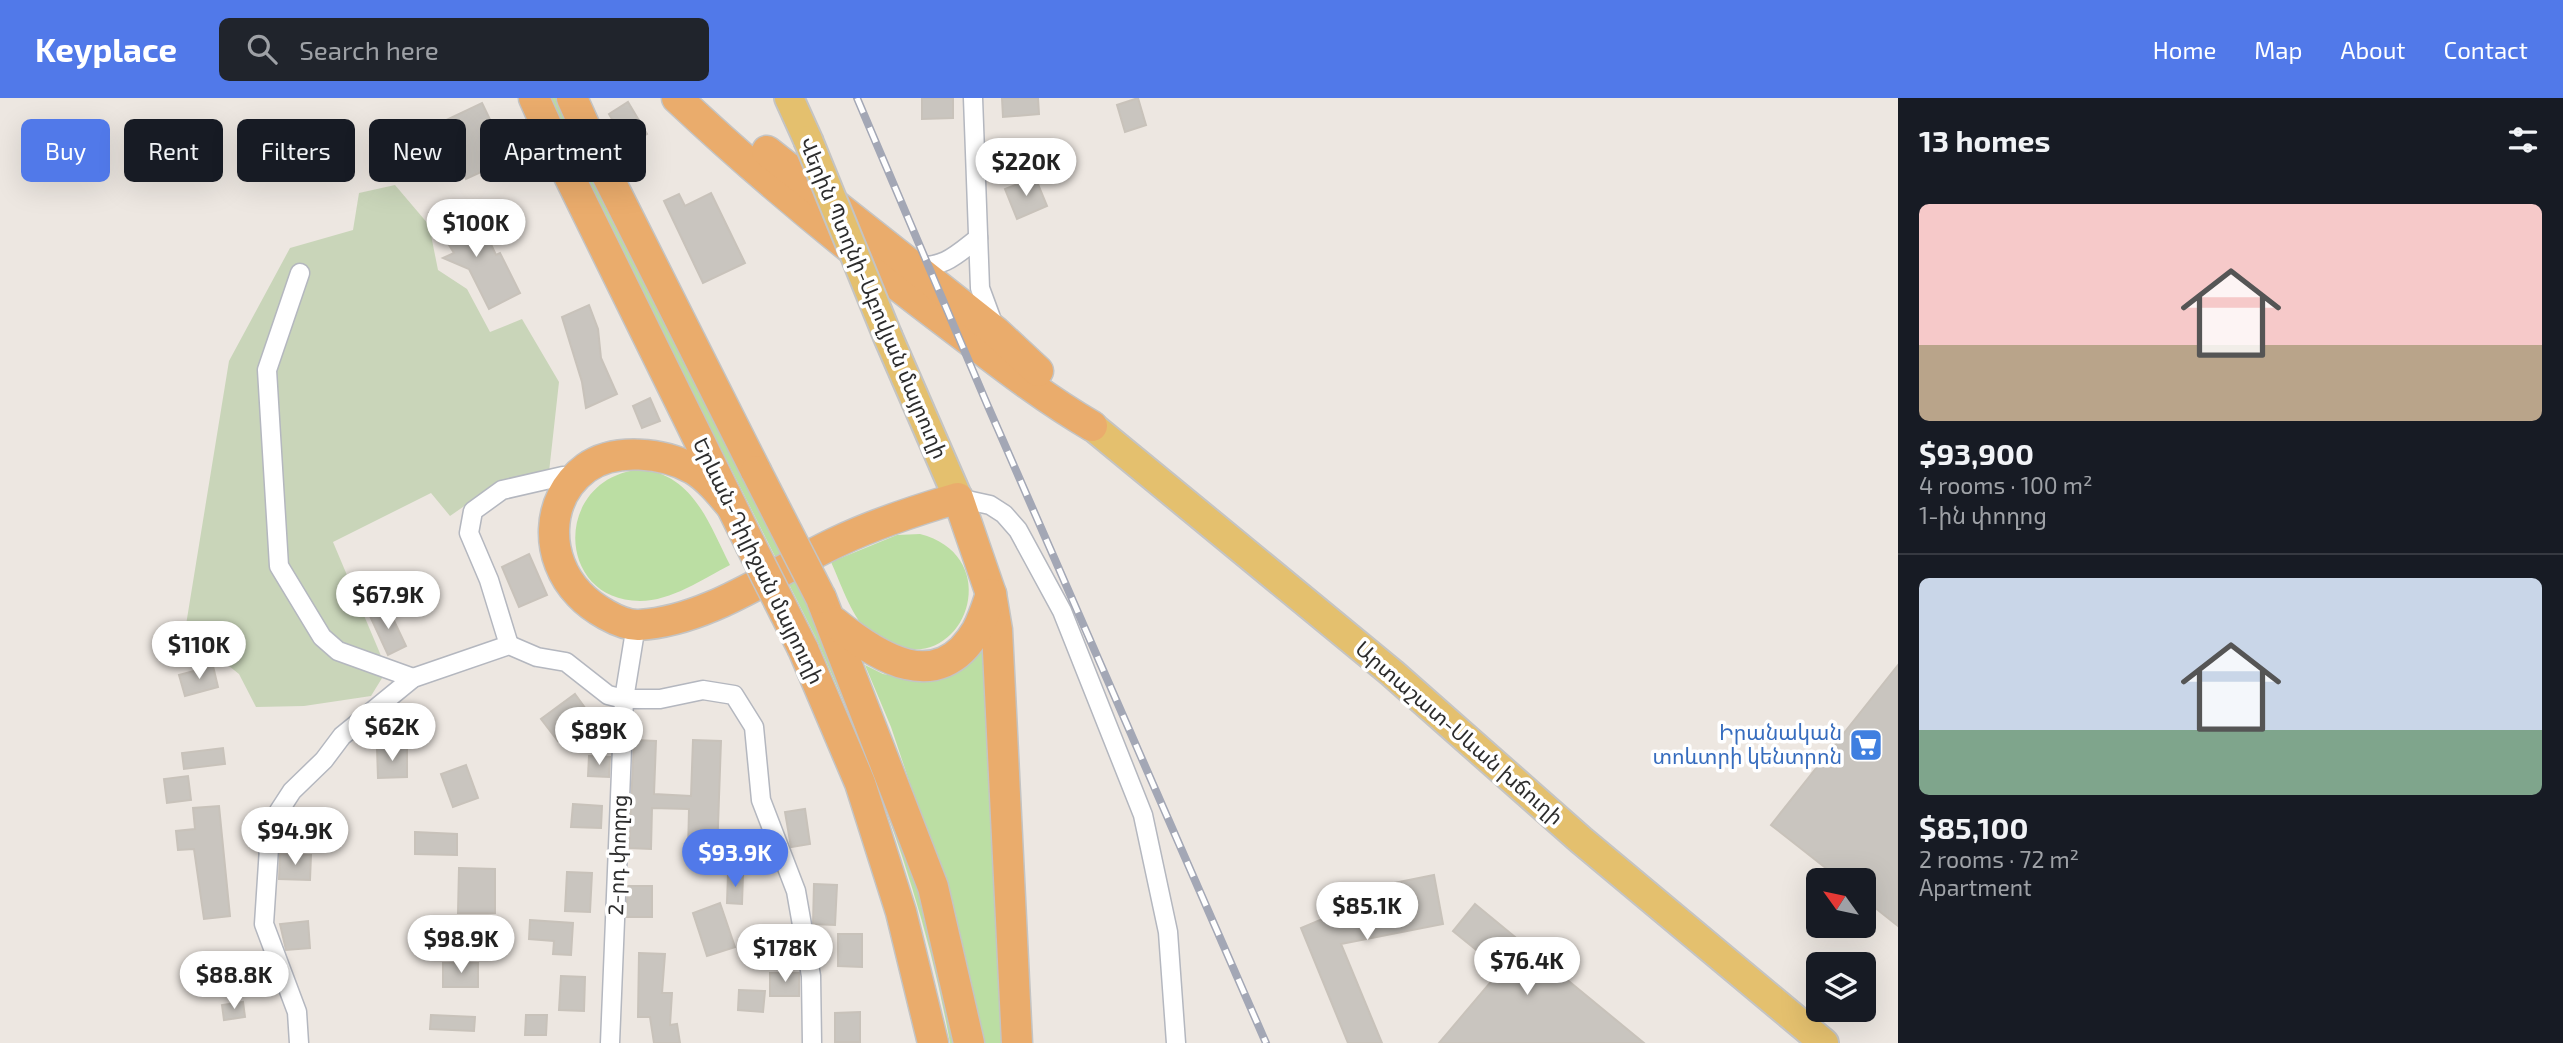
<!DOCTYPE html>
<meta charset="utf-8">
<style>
body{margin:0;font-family:"Exo 2","Noto Sans Armenian",sans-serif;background:#20242c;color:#f1f3f6;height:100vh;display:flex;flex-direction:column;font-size:26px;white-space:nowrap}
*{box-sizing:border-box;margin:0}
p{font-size:23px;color:#9ea1a6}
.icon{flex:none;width:38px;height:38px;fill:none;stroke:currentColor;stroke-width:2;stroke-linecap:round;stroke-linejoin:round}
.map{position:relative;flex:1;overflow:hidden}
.side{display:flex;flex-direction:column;background:#171b24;width:665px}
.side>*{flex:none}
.banner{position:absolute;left:21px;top:21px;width:665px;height:63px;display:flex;gap:14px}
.needle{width:46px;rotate:303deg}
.controls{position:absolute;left:1806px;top:770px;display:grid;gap:14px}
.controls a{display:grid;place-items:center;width:70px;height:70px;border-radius:10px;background:#171b24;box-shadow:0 7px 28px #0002;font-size:35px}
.price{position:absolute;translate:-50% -60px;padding:0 16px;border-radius:24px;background:#fff;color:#222;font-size:23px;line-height:46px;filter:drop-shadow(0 2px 4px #0008)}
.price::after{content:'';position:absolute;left:50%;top:42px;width:21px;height:16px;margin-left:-10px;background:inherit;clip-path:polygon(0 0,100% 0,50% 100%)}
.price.active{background:#5179e9;color:#fff}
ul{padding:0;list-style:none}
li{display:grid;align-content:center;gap:14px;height:371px;padding:0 21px}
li+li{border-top:2px solid #363941}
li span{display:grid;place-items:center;height:217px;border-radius:10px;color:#555}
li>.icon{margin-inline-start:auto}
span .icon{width:126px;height:126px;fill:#fffc;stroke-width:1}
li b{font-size:30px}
h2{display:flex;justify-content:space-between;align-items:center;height:84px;padding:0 21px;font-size:30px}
.pill{padding:0 24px;border-radius:10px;background:#171b24;box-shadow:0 7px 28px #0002;font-size:24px;line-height:63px}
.pill.active{background:#5179e9;color:#fff}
header{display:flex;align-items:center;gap:42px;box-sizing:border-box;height:98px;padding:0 35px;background:#5179e9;color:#fff}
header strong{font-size:33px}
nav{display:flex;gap:38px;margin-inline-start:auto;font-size:24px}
.search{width:490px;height:63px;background:#20242c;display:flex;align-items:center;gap:18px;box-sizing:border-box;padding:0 24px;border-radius:10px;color:#9ea1a6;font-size:26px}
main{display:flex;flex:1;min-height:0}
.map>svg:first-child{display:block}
</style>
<header>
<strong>Keyplace</strong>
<div class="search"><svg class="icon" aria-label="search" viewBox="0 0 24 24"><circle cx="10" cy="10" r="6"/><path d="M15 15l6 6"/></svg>Search here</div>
<nav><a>Home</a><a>Map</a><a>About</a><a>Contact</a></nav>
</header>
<main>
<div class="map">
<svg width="1898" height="945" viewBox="0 0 1898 945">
<rect width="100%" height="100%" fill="#ede7e1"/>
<g fill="#bbdea3">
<path d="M 545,0 L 560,0 L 827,534 L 910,743 L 961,945 L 950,945 C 925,803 873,668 815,538 Z"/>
<path d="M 644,371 C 695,380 709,426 730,467 C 703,481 671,503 640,503 C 554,503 552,377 644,371 Z"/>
<path d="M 920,436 C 1017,461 954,604 866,531 C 852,519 839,481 831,464 L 897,437 Z"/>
<polygon points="984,533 1004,945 979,945 942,781 891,629 865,567 883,576 907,580"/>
</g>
<polygon fill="#c9d5b9" points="395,87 429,127 438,172 467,191 490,234 522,221 559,284 549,374 499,384 450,418 431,395 333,444 387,572 371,598 304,608 256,609 239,576 185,533 229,263 290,150 353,132 359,95"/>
<g fill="#c9c5bf" stroke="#c8c2ba" stroke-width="2">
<polygon points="922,0 953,0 953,20 922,21"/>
<polygon points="1002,0 1038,0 1039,16 1003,19"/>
<polygon points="1138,0 1146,27 1125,34 1117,7"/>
<polygon points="628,4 647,36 628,48 609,16"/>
<polygon points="482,5 509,61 466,81 440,25"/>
<polygon points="1035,79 1047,108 1017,121 1005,91"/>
<polygon points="711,95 745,165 703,185 664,103 679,96 685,108"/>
<polygon points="446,104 472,146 487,138 496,157 500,155 520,195 489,211 469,171 443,160 454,155 429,115"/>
<polygon points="589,207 598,231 601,260 617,296 586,310 582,284 562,219"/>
<polygon points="650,300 660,323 642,330 633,308"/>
<polygon points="529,456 547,497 519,509 502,469"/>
<polygon points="388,510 406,548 388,557 370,518"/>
<polygon points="1898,567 1898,828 1864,801 1864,782 1841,782 1771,727"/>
<polygon points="213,568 218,589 185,598 179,577"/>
<polygon points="575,596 591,618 558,643 541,621"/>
<polygon points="634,642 656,643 654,696 691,698 693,642 721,643 717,756 688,755 689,711 652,710 651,751 629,750"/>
<polygon points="223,650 225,666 184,671 182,655"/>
<polygon points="377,650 407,650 407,679 378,680"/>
<polygon points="589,658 610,659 609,679 588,678"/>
<polygon points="466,667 478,700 453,709 441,676"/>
<polygon points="188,678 191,702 167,705 164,681"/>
<polygon points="573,706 602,708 601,730 571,729"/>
<polygon points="219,708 230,818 204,821 194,751 178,752 176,733 195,731 193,710"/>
<polygon points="805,711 810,746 791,749 785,714"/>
<polygon points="415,734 457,736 457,757 415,756"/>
<polygon points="280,756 311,757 310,782 279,781"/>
<polygon points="459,770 495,771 495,815 458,815"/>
<polygon points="567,774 592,775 590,814 565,813"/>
<polygon points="728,776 743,776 742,806 727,805"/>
<polygon points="1434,777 1443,826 1341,846 1382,945 1348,945 1301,830 1337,815 1334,797"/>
<polygon points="814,786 837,787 835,827 813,826"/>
<polygon points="628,788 652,788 652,819 626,819"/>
<polygon points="720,805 735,849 707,858 693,815"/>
<polygon points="1475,806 1644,945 1439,945 1501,872 1453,833"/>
<polygon points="530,822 573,825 571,857 553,856 554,843 529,841"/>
<polygon points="308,823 310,850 286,852 280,826"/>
<polygon points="838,836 862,836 862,869 838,868"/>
<polygon points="639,855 665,856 662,895 672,895 670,927 677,926 680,945 654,945 650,919 638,919"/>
<rect x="443" y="865" width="35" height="24"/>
<rect x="770" y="875" width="29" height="23"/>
<polygon points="561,878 585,879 584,913 559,912"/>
<polygon points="739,892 765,893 763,914 738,912"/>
<polygon points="243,904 245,919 224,922 222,907"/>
<polygon points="860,914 860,944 835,944 835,915"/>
<polygon points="431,917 475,919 474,933 430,931"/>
<polygon points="526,917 547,917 546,937 525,937"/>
</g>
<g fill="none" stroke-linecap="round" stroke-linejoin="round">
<defs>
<g id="minor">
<polyline points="973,0 980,190 994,228"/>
<path d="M 914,168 C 944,170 955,158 978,140"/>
<polyline points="300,175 267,272 279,468 322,539 338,553 413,580"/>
<polyline points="958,400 990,407 1004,416 1018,432 1062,513 1143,717 1168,834 1176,945"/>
<polyline points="509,547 489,482 469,435 473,413 502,392 563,378 568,389"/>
<polyline points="299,945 297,914 264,826 269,750 279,713 292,693 324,662 342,638 413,580 509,547 537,559 566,564 608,597 624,601 660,601 703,592 734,597 754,629 761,702 796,793 811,878 812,945"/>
<polyline points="610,945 624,601 636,527"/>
</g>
<g id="primary">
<polyline points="789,0 808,42"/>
<polyline points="888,239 958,400"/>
<polyline points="1092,328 1392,575 1581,742 1824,945"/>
</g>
<g id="trunk">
<polyline points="534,0 569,78 750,446"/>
<polyline points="572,0 603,69 756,373"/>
<path d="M 677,0 C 762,80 851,153 944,223 C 993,260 1039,297 1092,328"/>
<polyline points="767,53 996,234 1038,273"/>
<path d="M 731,408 C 720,395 708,380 693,371 C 664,355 615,349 586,370 C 544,401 545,461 579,496 C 591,509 620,528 639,527 C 710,523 776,472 839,443 C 877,425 917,412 958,400 L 991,496 L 997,532 L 1017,945"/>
<polyline points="821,500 933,789 969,945"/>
<path d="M 834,524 C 877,559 938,599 977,532 C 983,521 987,508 991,496"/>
<polyline points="803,551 860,685 901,814 933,945"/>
</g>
</defs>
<use href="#minor" stroke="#b4b7bf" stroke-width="21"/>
<use href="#primary" stroke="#c4c4c4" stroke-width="32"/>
<use href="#trunk" stroke="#c4c4c4" stroke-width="33"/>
<use href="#minor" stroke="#fff" stroke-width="18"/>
<use href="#primary" stroke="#e4c06e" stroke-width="28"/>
<use href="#trunk" stroke="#eaac6c" stroke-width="30"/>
<defs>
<polyline id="rail" points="857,0 987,306 1266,945"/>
</defs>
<use href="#rail" stroke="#a3a7b5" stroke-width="8"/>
<use href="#rail" stroke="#fff" stroke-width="5" stroke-dasharray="16" stroke-linecap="butt"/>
<defs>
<polyline id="primary-bridge" points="808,42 888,239"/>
<g id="trunk-bridge">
<polyline points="756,373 821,500"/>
<polyline points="750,446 803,551"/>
</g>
</defs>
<use href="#primary-bridge" stroke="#c4c4c4" stroke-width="32" stroke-linecap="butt"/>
<use href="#trunk-bridge" stroke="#c4c4c4" stroke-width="33" stroke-linecap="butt"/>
<use href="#primary-bridge" stroke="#e4c06e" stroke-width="28"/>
<use href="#trunk-bridge" stroke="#eaac6c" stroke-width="30"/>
</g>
<defs>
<symbol id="supermarket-square" viewBox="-11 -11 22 22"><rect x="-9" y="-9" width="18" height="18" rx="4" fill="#3f7fe0" stroke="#fff"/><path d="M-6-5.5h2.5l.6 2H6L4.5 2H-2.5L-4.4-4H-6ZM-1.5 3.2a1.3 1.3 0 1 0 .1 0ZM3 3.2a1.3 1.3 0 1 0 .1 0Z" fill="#fff"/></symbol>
</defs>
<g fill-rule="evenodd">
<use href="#supermarket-square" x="1847" y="628" width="38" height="38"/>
</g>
<g text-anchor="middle" stroke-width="7" stroke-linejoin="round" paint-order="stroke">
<g font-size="21" fill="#2d2d2d" stroke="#fff">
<text transform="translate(873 200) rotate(67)" y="7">Վերին Պտղնի-Աբովյան մայրուղի</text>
<text transform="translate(758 463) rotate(64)" y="7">Երևան-Դիլիջան մայրուղի</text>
<text transform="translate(1459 635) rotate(41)" y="7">Արտաշատ-Սևան խճուղի</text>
<text transform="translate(618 757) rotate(-88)" y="7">2-րդ փողոց</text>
</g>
<g font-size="21" fill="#366cbe" stroke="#fff" text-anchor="end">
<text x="1842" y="642">Իրանական<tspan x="1842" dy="24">տոևտրի կենտրոն</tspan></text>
</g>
</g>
</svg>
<div class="controls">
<a><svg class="needle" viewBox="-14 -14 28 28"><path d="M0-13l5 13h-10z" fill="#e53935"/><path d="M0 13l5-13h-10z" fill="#9ea1a6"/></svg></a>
<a><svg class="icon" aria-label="layers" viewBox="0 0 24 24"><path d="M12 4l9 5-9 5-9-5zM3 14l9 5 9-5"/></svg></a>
</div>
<b class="price" style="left:1026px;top:100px">$220K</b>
<b class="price" style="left:476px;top:161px">$100K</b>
<b class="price" style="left:388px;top:533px">$67.9K</b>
<b class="price" style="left:199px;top:583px">$110K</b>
<b class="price" style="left:392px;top:665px">$62K</b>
<b class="price" style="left:599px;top:669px">$89K</b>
<b class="price" style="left:295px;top:769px">$94.9K</b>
<b class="price active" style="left:735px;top:791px">$93.9K</b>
<b class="price" style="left:1367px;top:844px">$85.1K</b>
<b class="price" style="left:461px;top:877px">$98.9K</b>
<b class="price" style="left:785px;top:886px">$178K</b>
<b class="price" style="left:1527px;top:899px">$76.4K</b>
<b class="price" style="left:234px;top:913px">$88.8K</b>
<div class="banner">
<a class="pill active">Buy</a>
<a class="pill">Rent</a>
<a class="pill">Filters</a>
<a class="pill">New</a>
<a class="pill">Apartment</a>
</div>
</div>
<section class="side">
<h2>13 homes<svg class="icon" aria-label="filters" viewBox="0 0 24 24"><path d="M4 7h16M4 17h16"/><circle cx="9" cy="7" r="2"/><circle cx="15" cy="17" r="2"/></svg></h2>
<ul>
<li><span style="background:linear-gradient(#f6c9c9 65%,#b9a48a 0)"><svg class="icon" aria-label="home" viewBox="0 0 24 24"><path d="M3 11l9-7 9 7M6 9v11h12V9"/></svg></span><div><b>$93,900</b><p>4 rooms · 100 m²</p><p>1-ին փողոց</p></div></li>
<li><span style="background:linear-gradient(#c9d6e8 70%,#7fa58c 0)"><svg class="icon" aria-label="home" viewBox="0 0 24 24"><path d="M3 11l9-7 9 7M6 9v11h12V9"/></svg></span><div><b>$85,100</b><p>2 rooms · 72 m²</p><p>Apartment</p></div></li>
</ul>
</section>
</main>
